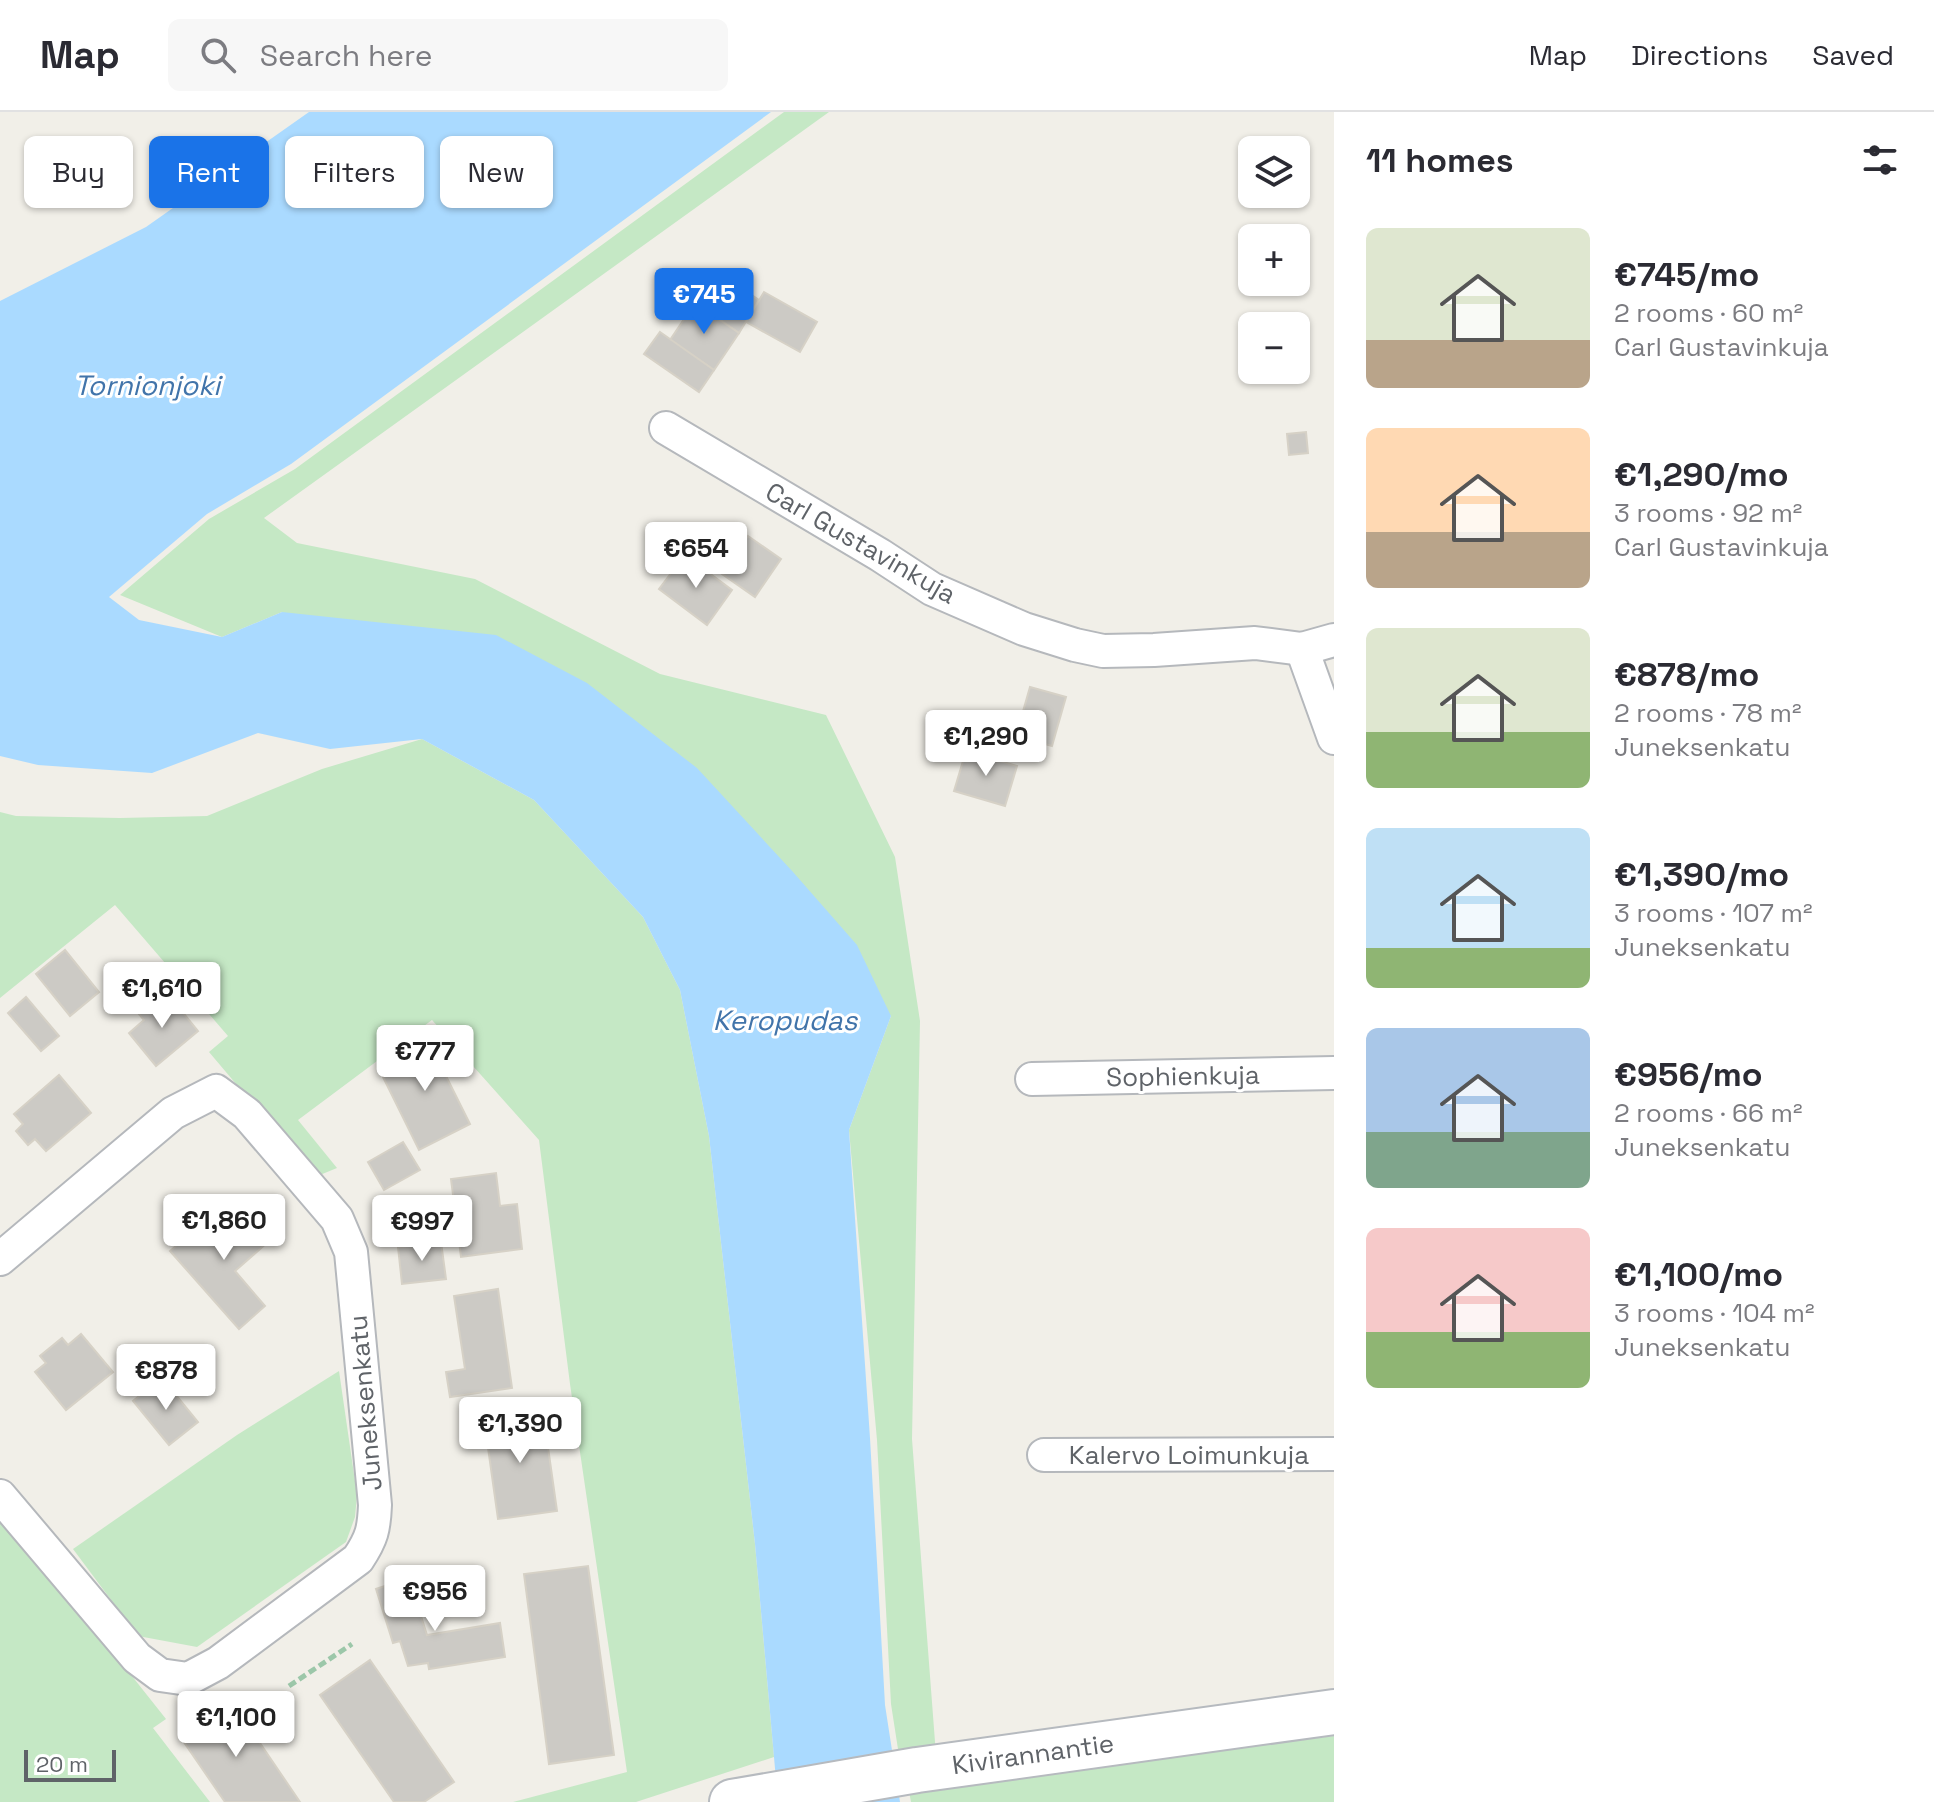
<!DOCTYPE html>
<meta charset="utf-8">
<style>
body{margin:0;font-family:"Space Grotesk",sans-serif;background:#f7f7f7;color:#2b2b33;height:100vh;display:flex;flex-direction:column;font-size:30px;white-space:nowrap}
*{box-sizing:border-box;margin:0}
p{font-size:26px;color:#7c7c81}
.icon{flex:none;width:44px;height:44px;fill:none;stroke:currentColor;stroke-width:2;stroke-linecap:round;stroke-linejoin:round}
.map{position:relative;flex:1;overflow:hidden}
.side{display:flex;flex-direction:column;background:#fff;width:600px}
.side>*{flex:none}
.banner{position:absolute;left:24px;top:24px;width:760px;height:72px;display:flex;gap:16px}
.controls{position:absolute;left:1238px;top:24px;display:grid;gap:16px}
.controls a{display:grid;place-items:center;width:72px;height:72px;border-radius:12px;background:#fff;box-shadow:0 2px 6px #0004;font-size:40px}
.scale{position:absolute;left:24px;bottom:20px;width:92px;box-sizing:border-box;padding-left:8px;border:4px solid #5f6368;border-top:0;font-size:22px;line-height:28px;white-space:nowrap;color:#5f6368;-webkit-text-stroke:6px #fff;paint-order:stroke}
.price{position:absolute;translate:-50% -68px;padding:0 18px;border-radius:8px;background:#fff;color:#222;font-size:26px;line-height:52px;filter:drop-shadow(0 2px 4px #0008)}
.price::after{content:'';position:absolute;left:50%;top:48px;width:24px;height:18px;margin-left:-12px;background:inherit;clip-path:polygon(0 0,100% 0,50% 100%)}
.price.selected{background:#1a73e8;color:#fff}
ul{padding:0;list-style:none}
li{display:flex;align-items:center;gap:24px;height:200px;padding:0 32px}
li span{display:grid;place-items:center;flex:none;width:224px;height:160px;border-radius:12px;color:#555}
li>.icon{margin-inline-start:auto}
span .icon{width:96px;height:96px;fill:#fffc;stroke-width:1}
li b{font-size:34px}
h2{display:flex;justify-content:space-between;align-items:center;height:96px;padding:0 32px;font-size:34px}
.tag{padding:0 28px;border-radius:12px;background:#fff;box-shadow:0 2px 6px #0004;font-size:28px;line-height:72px}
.tag.selected{background:#1a73e8;color:#fff}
header{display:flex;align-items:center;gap:48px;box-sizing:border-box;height:112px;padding:0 40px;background:#fff;border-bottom:2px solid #e1e1e2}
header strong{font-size:38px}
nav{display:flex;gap:44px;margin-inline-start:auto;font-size:28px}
.search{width:560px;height:72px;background:#f7f7f7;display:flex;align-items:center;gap:20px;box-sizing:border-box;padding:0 28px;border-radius:12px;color:#7c7c81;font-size:30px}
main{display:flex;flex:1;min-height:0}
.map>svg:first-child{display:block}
</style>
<header>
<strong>Map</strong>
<div class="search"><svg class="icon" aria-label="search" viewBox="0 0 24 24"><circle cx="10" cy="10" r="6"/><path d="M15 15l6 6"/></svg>Search here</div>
<nav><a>Map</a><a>Directions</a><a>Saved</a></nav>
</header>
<main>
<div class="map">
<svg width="1334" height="1690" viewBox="0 0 1334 1690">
<rect width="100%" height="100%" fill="#f1efe8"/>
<g fill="#c5e8c5">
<polygon points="784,0 829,0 264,406 297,431 475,467 660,562 826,603 895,745 920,909 912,1327 936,1643 900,1650 891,1592 877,1328 849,1018 891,904 282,500 222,525 120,483 209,407 295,357"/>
<polygon points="422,627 534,688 643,805 680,878 709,1024 755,1432 774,1645 636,1690 513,1690 627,1660 570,1272 539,1028 432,908 298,1008 337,1056 315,1065 209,940 228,924 115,793 0,886 0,700 16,704 120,706 207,704 322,657"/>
<polygon points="339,1259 357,1383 355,1405 346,1430 197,1535 138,1524 73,1437 237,1323"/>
<polygon points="0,1407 16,1418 166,1607 153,1616 210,1690 0,1690"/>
<polygon points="1334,1624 1334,1690 911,1690 908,1674"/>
</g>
<polygon fill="#aadaff" points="309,0 771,0 291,352 207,402 109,485 139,508 222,525 282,500 496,523 587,571 697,656 793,760 857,833 891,904 849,1018 870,1326 885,1593 900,1690 778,1690 755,1432 709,1024 680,878 643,805 534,688 422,627 330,637 258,621 152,661 38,653 0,644 0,189 146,115"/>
<g fill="#cccac5" stroke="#d6d1c6" stroke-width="2">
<polygon points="724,164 759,188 739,221 702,195"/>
<polygon points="764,180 817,210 800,240 746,210"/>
<polygon points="695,191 739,221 714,258 670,228"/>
<polygon points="660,220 714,258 699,280 644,242"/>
<polygon points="1306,320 1308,341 1289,343 1287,322"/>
<polygon points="748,424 781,447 755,485 722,462"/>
<polygon points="685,443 732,478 707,513 659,477"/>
<polygon points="1030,575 1066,585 1052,634 1016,624"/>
<polygon points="966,639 1017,654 1005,694 954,679"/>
<polygon points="65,838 99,880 70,904 36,862"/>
<polygon points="26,885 59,924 41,939 8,901"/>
<polygon points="171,886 198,919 156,954 129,921 144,908 138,901 156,887 162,894"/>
<polygon points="431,922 451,962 446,964 470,1012 419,1038 381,961 396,954 390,942"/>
<polygon points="59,963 91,1001 46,1039 35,1027 28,1033 16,1019 23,1012 14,1002"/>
<polygon points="403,1030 420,1058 384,1078 368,1050"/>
<polygon points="496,1061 500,1094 517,1092 522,1137 461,1145 451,1067"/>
<polygon points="235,1093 268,1130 235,1159 265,1194 239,1217 170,1139 216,1099 222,1105"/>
<polygon points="441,1130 446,1167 402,1172 398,1135"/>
<polygon points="498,1177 512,1276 450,1285 446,1260 465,1257 454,1184"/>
<polygon points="81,1222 113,1260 66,1298 35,1260 46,1251 40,1244 62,1226 68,1233"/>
<polygon points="162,1266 198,1310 169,1333 133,1289"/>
<polygon points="543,1300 557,1399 498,1407 484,1307"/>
<polygon points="588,1454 614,1643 549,1652 524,1462"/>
<polygon points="409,1466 427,1523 500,1511 505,1545 429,1557 428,1551 408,1554 400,1529 393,1531 376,1477"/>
<polygon points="370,1548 454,1670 424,1690 394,1690 320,1583"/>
<polygon points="230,1587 300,1690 225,1690 179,1623"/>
</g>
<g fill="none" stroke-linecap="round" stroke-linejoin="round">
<defs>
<g id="street">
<polyline points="666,316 880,443 932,477 1024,517 1075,533 1103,539 1154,538 1255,531 1302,537 1334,528"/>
<polyline points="1302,537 1334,626"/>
<polyline points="1032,967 1334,961"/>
<path d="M 0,1147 L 173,1001 L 216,979 L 247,1002 L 337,1107 L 351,1140 L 375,1393 C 374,1417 372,1426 358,1447 L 218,1551 L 188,1567 L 160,1563 L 137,1546 L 0,1384"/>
<polyline points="1044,1343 1334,1342"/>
</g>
<polyline id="secondary" points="732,1690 917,1658 1334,1600"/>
</defs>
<use href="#street" stroke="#b5b8bc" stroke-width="36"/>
<use href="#secondary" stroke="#b6babf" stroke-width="48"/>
<polyline stroke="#9cc7a9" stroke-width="5" stroke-dasharray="8 4" stroke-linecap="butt" points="289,1574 352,1532"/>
<use href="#street" stroke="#fff" stroke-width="32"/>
<use href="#secondary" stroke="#fff" stroke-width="44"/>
</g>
<g text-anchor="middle" stroke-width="6" stroke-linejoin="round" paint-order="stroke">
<g font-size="26" fill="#5f6368" stroke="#fff">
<text transform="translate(861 431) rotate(30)" y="9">Carl Gustavinkuja</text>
<text transform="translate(1183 964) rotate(-1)" y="9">Sophienkuja</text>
<text transform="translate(365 1291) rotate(-95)" y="9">Juneksenkatu</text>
<text x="1189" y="1352">Kalervo Loimunkuja</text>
<text transform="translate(1033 1642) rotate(-8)" y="9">Kivirannantie</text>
</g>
<g font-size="28" font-style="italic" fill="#4174aa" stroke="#fff">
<text x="147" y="283">Tornionjoki</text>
<text x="785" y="918">Keropudas</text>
</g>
</g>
</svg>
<div class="controls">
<a><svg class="icon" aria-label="layers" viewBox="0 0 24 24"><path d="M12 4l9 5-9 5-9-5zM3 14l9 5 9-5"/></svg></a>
<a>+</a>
<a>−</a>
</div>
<div class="scale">20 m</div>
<b class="price selected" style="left:704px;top:224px">€745</b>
<b class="price" style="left:696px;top:478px">€654</b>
<b class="price" style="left:986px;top:666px">€1,290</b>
<b class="price" style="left:162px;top:918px">€1,610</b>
<b class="price" style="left:425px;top:981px">€777</b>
<b class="price" style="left:224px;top:1150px">€1,860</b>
<b class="price" style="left:422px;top:1151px">€997</b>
<b class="price" style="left:166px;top:1300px">€878</b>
<b class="price" style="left:520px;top:1353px">€1,390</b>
<b class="price" style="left:435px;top:1521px">€956</b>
<b class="price" style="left:236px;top:1647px">€1,100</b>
<div class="banner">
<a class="tag">Buy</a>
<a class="tag selected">Rent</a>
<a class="tag">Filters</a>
<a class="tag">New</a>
</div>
</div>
<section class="side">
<h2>11 homes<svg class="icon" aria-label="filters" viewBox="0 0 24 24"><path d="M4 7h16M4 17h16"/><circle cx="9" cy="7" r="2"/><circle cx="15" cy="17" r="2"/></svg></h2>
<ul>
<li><span style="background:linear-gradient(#dfe7d0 70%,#b9a48a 0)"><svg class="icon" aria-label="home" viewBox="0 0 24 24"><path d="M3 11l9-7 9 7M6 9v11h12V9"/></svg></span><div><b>€745/mo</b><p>2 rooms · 60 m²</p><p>Carl Gustavinkuja</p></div></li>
<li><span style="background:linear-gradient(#ffd9b3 65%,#b9a48a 0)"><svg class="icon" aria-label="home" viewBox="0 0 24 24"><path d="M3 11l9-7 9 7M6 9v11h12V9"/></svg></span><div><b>€1,290/mo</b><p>3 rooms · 92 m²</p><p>Carl Gustavinkuja</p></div></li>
<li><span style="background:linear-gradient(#dfe7d0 65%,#8fb573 0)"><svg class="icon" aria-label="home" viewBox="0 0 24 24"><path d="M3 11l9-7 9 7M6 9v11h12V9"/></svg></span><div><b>€878/mo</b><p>2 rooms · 78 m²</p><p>Juneksenkatu</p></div></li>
<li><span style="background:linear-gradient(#bfe0f5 75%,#8fb573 0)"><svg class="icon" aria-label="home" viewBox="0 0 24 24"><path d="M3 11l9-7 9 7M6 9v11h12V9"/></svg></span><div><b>€1,390/mo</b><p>3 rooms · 107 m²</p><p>Juneksenkatu</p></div></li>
<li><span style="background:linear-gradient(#a9c7e8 65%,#7fa58c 0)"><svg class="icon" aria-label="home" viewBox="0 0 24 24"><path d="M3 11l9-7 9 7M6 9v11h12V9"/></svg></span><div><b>€956/mo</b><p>2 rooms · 66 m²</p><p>Juneksenkatu</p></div></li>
<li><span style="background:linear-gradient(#f6c9c9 65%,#8fb573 0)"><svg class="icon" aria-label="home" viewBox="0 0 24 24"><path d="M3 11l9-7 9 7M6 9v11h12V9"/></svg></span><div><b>€1,100/mo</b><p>3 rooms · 104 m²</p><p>Juneksenkatu</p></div></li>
</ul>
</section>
</main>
